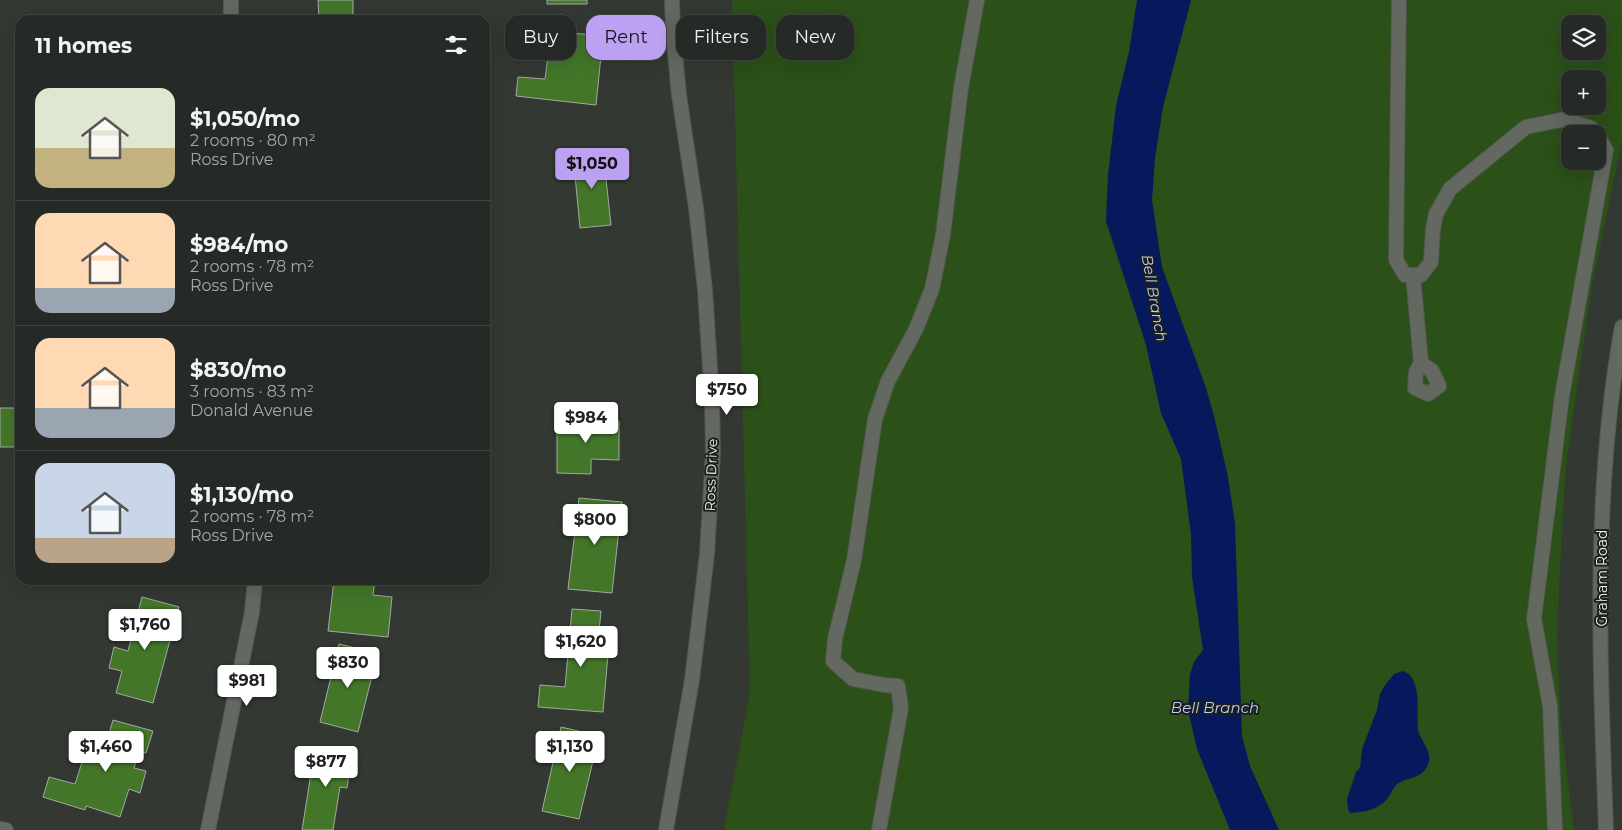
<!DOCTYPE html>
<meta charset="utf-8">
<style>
body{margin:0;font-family:Montserrat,sans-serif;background:#2e322e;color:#f1f3f6;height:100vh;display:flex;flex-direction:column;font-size:19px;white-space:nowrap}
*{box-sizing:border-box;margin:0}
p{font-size:16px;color:#a4a7a7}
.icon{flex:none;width:28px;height:28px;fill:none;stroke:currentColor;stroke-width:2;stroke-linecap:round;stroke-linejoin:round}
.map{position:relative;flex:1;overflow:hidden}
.details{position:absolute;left:15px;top:15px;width:475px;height:570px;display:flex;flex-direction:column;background:#262a26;border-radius:15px;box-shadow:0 5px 20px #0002,0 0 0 1px #424643}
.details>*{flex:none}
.top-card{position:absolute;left:505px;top:15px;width:475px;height:45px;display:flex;gap:10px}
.buttons{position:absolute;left:1561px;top:15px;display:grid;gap:10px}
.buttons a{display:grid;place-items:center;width:45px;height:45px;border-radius:10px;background:#262a26;box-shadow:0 5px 20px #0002,0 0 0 1px #424643;font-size:25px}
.price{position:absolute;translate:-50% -42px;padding:0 11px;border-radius:5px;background:#fff;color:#222;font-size:16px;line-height:32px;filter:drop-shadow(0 1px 2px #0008)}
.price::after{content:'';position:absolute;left:50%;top:30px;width:15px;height:11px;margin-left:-8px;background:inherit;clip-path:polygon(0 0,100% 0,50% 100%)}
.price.current{background:#bca0f2;color:#111}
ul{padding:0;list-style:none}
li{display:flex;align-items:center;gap:15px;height:125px;padding:0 20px}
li+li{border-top:1px solid #424643}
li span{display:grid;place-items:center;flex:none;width:140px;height:100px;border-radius:15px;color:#555}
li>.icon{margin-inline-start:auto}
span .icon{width:60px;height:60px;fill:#fffc;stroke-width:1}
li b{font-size:21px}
h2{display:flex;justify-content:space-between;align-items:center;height:60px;padding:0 20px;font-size:21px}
.pill{padding:0 18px;border-radius:15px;background:#262a26;box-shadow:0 5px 20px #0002,0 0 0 1px #424643;font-size:18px;line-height:45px}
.pill.current{background:#bca0f2;color:#111}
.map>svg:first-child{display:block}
</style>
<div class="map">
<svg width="1622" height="830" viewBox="0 0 1622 830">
<rect width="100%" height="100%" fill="#333832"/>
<path fill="#2b5018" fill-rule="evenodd" d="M 732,0 L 1622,0 L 1622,141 L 1592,286 L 1576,394 L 1566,467 L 1561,549 L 1557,638 L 1561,726 L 1574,830 L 724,830 L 750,692 ZM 1570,24 L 1598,24 L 1598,51 L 1570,51 ZM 1570,79 L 1598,79 L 1598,106 L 1570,106 ZM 1570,134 L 1598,134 L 1598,161 L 1570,161 Z"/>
<g fill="#06195c">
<polygon points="1137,0 1191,0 1163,107 1155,158 1152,200 1162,267 1206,388 1215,420 1228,477 1235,524 1242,736 1250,766 1279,830 1230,830 1197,749 1188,710 1190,674 1194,662 1203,650 1192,577 1191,534 1181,459 1161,413 1146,345 1106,221 1108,175 1116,106 1129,52"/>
<path d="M 1403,671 C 1423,678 1416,713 1418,730 C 1420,740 1432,751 1429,762 C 1423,779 1411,776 1399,783 C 1393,786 1392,793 1388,798 C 1379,810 1364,812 1350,813 L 1348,809 L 1347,799 L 1356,772 L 1360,768 L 1362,749 L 1377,710 L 1380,694 L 1385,685 L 1394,674 Z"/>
</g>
<g fill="#437629" stroke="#a4aaa2">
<polygon points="318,0 353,0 353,20 319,20"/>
<rect x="547" y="0" width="40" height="4"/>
<polygon points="572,33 603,36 596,105 516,96 518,77 545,79 550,40 572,43"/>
<polygon points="603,151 611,225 580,228 573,154"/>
<rect x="0" y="408" width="20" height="39"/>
<polygon points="557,420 619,421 619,460 591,459 591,474 557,473"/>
<polygon points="579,498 622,502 612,593 568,589"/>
<polygon points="334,580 375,580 373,595 392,597 388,637 328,631"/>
<polygon points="142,597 179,607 153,703 116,693 122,671 109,668 114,647 128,651"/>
<polygon points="572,609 601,611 598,642 609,643 603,712 538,707 540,685 565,687"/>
<polygon points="339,644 368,651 364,666 374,668 358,732 320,722"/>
<polygon points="113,720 153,731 146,753 139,752 134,768 146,771 140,793 129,789 120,817 86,806 85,810 43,797 49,777 75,784 86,750 103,755"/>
<polygon points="561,727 599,736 579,819 542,811"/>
<polygon points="315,748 352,753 347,788 340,787 333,830 302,830"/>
</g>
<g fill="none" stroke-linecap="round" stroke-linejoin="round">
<defs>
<g id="service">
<polyline points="1399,0 1396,260 1405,275 1421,275 1431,262 1433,229 1436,214 1450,189 1526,127 1565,119 1591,128 1596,134"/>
<polyline points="1413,275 1421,363 1416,372 1415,388 1428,394 1439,386 1432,371 1421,363"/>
<polyline points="879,830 901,708 898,686 884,685 853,679 833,661 835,639 854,560 875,419 888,381 916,329 932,289 943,235 961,88 977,0"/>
<polyline points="1555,830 1550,706 1534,619 1562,396 1606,150 1598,137"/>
</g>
<g id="minor">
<polyline points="231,0 231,20"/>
<polyline points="0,829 6,830"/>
<polyline points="208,830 252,612 255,580"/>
<polyline points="666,830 692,680 707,554 713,452 712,399 705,290 696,208 679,95 673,32 672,0"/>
<path d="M 1606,830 C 1600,663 1592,493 1622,327"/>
</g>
</defs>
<use href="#service" stroke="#525650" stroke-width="16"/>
<use href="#minor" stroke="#525650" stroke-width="16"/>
<use href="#service" stroke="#636861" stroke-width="14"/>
<use href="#minor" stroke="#636861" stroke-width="14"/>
</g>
<g text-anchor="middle" stroke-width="4" stroke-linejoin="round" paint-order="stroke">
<g font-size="14" fill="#eef1ed" stroke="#1d1f1c">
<text transform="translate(711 475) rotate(-88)" y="5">Ross Drive</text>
<text transform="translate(1602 578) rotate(-90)" y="5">Graham Road</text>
</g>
<g font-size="15" font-style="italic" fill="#bbcff7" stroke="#1d1f1c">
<text transform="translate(1154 298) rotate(80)" y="5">Bell Branch</text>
<text x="1215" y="713">Bell Branch</text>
</g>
</g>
</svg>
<div class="buttons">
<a><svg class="icon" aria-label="layers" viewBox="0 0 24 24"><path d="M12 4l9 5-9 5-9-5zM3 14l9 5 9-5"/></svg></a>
<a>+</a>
<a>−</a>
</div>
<b class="price current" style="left:592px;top:190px">$1,050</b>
<b class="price" style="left:727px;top:416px">$750</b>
<b class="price" style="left:586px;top:444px">$984</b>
<b class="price" style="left:595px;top:546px">$800</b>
<b class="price" style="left:145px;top:651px">$1,760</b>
<b class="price" style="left:581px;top:668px">$1,620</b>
<b class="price" style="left:348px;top:689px">$830</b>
<b class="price" style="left:247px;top:707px">$981</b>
<b class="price" style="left:106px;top:773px">$1,460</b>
<b class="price" style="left:570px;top:773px">$1,130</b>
<b class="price" style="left:326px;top:788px">$877</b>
<div class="top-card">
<a class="pill">Buy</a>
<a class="pill current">Rent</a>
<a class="pill">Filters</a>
<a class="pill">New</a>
</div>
<section class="details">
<h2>11 homes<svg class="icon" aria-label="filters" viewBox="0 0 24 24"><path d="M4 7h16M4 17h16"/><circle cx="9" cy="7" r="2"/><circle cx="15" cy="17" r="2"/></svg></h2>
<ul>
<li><span style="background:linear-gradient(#dfe7d0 60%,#c2b280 0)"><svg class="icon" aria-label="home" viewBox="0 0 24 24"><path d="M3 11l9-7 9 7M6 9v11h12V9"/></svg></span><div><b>$1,050/mo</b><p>2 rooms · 80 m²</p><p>Ross Drive</p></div></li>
<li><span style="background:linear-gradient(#ffd9b3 75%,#9aa5b1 0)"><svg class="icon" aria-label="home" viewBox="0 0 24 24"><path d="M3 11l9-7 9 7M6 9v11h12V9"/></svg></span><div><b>$984/mo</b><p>2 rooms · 78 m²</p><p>Ross Drive</p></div></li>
<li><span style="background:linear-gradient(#ffd9b3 70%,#9aa5b1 0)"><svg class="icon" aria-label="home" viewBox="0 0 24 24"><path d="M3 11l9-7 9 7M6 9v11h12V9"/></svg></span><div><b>$830/mo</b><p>3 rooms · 83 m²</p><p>Donald Avenue</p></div></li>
<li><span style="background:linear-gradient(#c9d6e8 75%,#b9a48a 0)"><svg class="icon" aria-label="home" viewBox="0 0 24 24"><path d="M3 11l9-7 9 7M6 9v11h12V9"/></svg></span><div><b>$1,130/mo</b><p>2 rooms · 78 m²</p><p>Ross Drive</p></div></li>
</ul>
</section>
</div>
